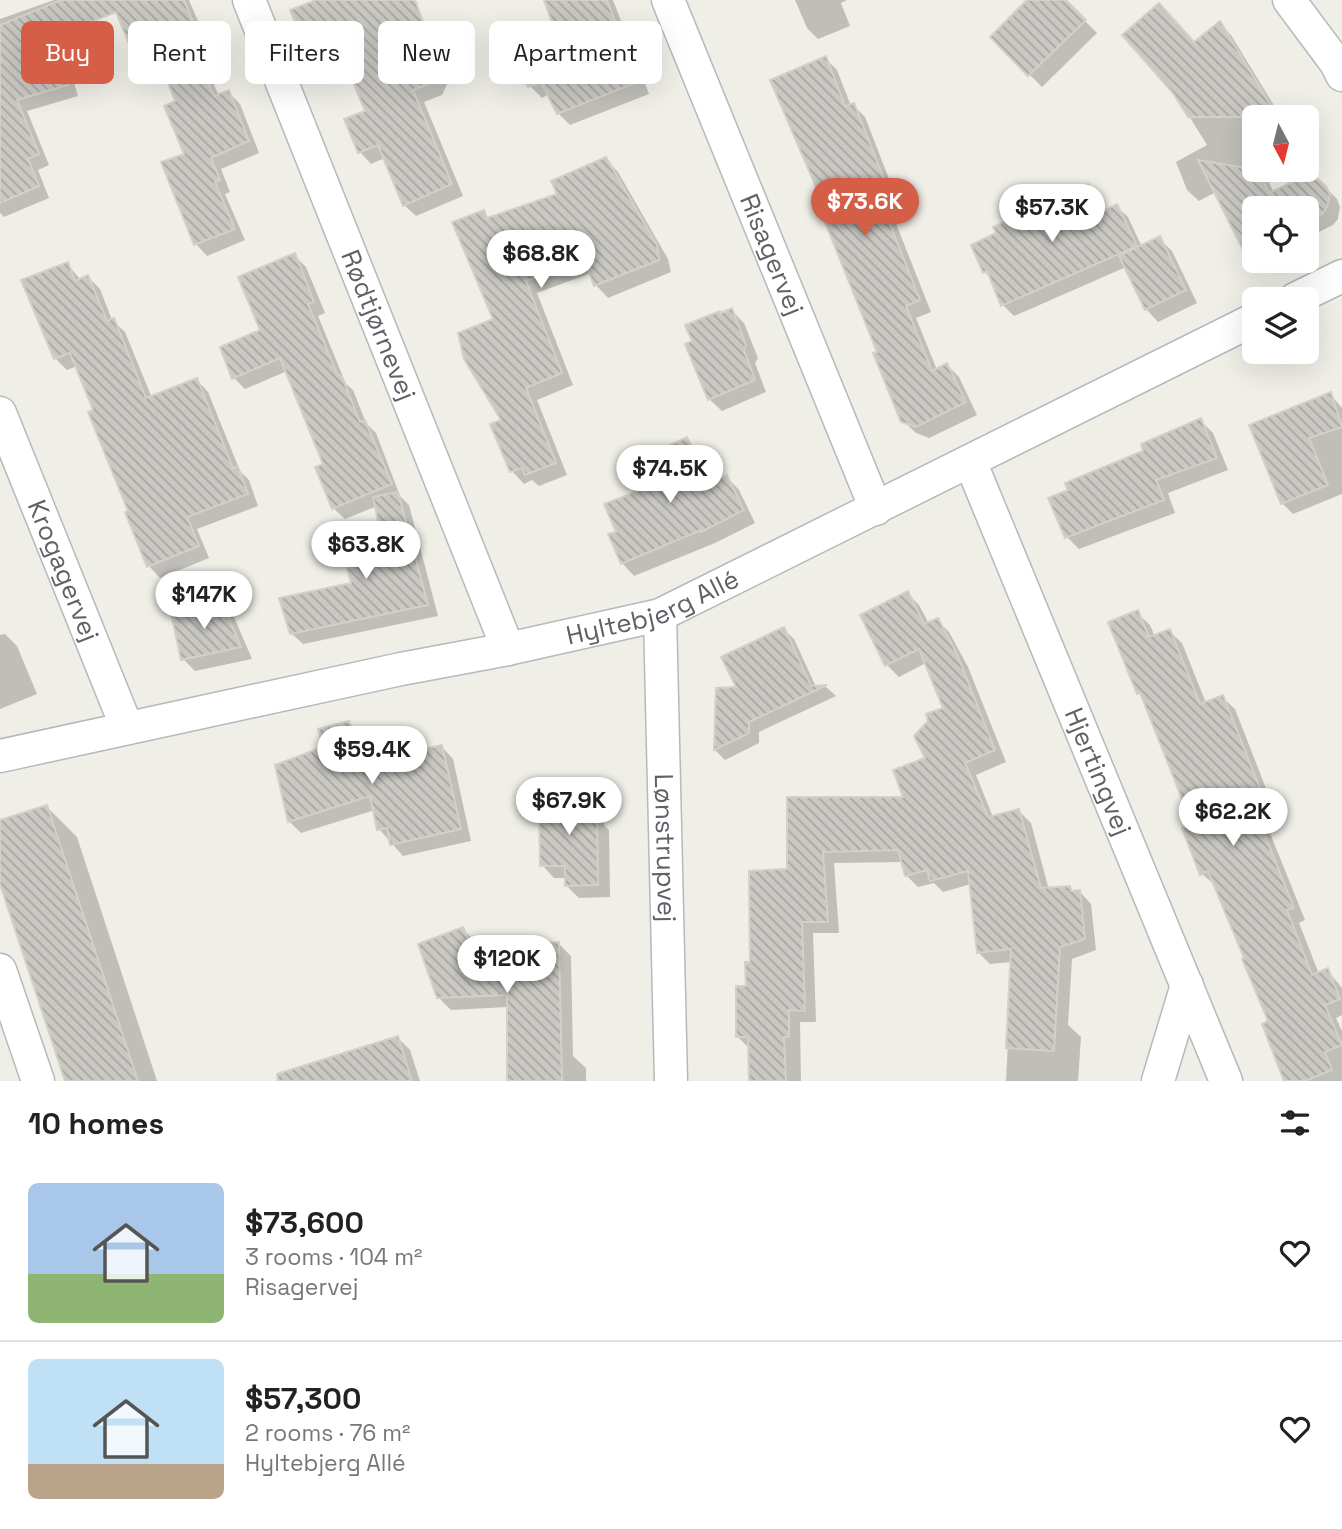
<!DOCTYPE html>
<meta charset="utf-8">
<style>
body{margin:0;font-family:"Space Grotesk",sans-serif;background:#f2f2f2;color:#222;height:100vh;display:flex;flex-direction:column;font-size:26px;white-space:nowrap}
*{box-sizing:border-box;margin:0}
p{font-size:23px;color:#767676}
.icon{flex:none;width:38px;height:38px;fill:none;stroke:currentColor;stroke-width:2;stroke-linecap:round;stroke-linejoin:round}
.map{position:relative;height:1081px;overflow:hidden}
.drawer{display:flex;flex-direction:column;background:#fff;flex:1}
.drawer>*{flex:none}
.banner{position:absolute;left:21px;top:21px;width:700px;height:63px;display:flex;gap:14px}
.needle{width:46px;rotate:173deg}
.buttons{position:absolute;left:1242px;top:105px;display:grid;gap:14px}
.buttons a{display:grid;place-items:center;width:77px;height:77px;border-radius:10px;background:#fff;box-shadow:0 7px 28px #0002;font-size:35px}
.price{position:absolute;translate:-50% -60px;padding:0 16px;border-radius:24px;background:#fff;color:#222;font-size:23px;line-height:46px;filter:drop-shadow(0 2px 4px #0008)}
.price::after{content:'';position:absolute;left:50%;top:42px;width:21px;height:16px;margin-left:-10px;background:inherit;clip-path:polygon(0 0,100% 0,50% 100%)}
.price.current{background:#d55e46;color:#fff}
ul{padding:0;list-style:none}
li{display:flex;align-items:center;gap:21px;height:175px;padding:0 28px}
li+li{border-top:2px solid #e0e0e0}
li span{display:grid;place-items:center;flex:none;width:196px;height:140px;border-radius:10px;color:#555}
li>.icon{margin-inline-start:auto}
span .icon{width:84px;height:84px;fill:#fffc;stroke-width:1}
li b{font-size:30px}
h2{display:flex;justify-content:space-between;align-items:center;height:84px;padding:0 28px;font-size:30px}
.tag{padding:0 24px;border-radius:10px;background:#fff;box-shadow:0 7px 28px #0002;font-size:24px;line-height:63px}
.tag.current{background:#d55e46;color:#fff}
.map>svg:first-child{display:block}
</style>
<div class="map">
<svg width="1342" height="1081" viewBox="0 0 1342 1081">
<defs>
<pattern id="building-back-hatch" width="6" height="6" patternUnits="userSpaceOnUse" patternTransform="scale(1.75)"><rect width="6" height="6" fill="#cac8c3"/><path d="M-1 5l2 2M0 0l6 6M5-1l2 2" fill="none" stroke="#a7a6a2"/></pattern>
</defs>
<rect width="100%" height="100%" fill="#efeee7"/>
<g fill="#0003">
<polygon points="54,0 73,0 79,6 93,37 64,49 78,96 27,111 49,165 38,170 49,198 4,217 0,213 0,19"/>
<polygon points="135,0 189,0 207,42 197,46 219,96 229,93 240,104 259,153 221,169 230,192 225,194 245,240 207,256 196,244 163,163 186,155 177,101"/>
<polygon points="320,0 384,0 423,24 434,36 450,78 442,95 424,102 463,196 416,216 404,205 385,158 371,164 360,152 367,112 340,45 318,55 306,43 292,11"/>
<polygon points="546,0 613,0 649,94 570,125 558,113 549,94 542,98 530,86 558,32"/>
<polygon points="795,0 847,0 841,3 850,26 818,39 807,28"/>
<polygon points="1030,0 1064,0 1097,33 1042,87 992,37"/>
<polygon points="1219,23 1231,35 1281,117 1255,117 1255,170 1263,170 1274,193 1318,180 1337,199 1340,207 1338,219 1333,225 1307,238 1307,208 1255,208 1255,261 1261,261 1256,263 1245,251 1216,192 1199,201 1187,190 1176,162 1207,145 1174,92 1194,44"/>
<polygon points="825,58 837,70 851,106 853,105 865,117 900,207 891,211 931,312 916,318 937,370 947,365 959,377 977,415 929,438 916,433 903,421 830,216"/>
<polygon points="606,159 618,172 668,259 671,272 608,298 596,285 591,273 537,293 573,385 537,400 567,475 539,486 532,480 524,484 512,471 503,420 483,212 490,219 559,195"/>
<polygon points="1087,186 1099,197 1106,212 1116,206 1128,217 1142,247 1160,239 1172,251 1197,303 1158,322 1146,309 1126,267 1014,316 1003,305 992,280 985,272"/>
<polygon points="294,255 306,267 325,313 318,316 346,384 353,390 366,423 376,433 400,496 409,505 438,616 303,644 291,633 388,561 377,506 345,519 333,508 325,465 287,371 245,389 234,378 262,331"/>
<polygon points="67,264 81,280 88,277 100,289 112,320 125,332 152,398 197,380 208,392 240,471 249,480 258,506 197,529 209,558 160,578 149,566 127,513 130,512 96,411 77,366 67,370 55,358"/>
<polygon points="732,311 744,323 758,358 755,363 766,392 722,411 709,399 722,315"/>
<polygon points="1330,394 1342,408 1342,494 1293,514 1282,503 1251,426"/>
<polygon points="1200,420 1213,433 1228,470 1168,493 1175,513 1079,549 1067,537 1070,491 1146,452"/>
<polygon points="686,439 699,452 714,484 727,477 739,490 755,523 715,543 634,576 622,563 618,533 664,483"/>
<polygon points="907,593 919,605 929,624 937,620 949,632 968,667 1006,762 976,775 993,817 1019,811 1031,823 1049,890 1070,888 1075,892 1080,892 1091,904 1096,950 1072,959 1068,1025 1081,1037 1078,1081 1006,1081 1012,962 990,964 978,952 971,884 943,892 934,883 918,887 906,875 903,862 834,863 839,933 813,933 816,1022 800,1022 801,1081 751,1081 750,1049 737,1036 752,964 789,871 906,799 927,759 945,709 926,663 899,677 887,665"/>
<polygon points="222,604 234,617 252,659 195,671 183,659"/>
<polygon points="1137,613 1150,625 1155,637 1169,631 1182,643 1206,703 1222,697 1235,709 1274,809 1262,813 1305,920 1299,923 1319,974 1328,971 1342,988 1342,1015 1336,1018 1342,1031 1342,1081 1286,1081 1270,1022 1215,885 1202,874 1194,824 1144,699 1139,693"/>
<polygon points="783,629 794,639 816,687 826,687 836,696 759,732 759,743 725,760 715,750 717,690 739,689"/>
<polygon points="5,634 17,646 37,694 0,709 0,635"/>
<polygon points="349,723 361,735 370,763 442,747 453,759 471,841 403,856 379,829 375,810 301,833 289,821 326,749"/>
<polygon points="572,793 579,801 591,800 604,813 604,825 609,830 610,897 579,898 566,885 566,878 554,878 542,865"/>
<polygon points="47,807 77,837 157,1081 66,1081 0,879 0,822"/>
<polygon points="463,929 475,942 478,947 559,944 571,956 573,1056 586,1068 586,1081 509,1081 508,1007 451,1010 438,997"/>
<polygon points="398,1038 410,1050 420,1081 342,1081"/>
</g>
<g fill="url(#building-back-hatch)" stroke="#d3d0c6" stroke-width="2">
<polygon points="61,0 184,0 197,31 187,35 214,96 229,90 249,141 211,158 220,180 215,182 235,229 194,245 161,162 184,154 164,106 175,101 153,43 132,51 116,12 54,37 68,85 17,100 39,154 28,159 39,186 0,203 0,25"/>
<polygon points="316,0 415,0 439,65 431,83 413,90 452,184 403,206 378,145 358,153 344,119 365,111 332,32 304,44 290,10"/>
<polygon points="544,0 607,0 638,82 557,114 541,82 528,87 512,49 555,31"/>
<polygon points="1027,0 1066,0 1086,20 1028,76 990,37"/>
<polygon points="1159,3 1194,42 1220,21 1278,117 1188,117 1173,93 1122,35"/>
<polygon points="826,56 845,106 854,103 890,195 880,199 920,300 906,306 932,371 947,363 966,402 916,427 901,422 873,353 877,352 823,217 828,215 770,80"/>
<polygon points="606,157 657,245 659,260 594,286 584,259 526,281 562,373 526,388 556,463 525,475 522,468 510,472 490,424 501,420 464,359 458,333 493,319 452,222 484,210 487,218 557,194 551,181"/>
<polygon points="1198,160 1258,170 1269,193 1304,176 1318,179 1326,186 1330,195 1327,207 1322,214 1307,221 1307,208 1255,208 1255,247 1244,252"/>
<polygon points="1088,184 1102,212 1117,204 1137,246 1001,306 987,271 983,273 971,245 996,233 993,227"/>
<polygon points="1160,236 1186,290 1145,310 1119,256"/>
<polygon points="295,253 314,302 308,304 337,374 342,377 360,422 365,420 392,484 332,509 315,467 323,464 280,358 232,379 220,347 260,330 238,277"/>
<polygon points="68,262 75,281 88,275 107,321 114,318 146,398 197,378 233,468 238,467 248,494 187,517 199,546 147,567 125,512 128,511 88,412 93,410 70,353 54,359 21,280"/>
<polygon points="732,308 746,345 744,350 755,380 708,400 685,344 692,341 685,325 720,311 721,313"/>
<polygon points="1331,392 1342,427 1309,438 1328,485 1281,504 1249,425"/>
<polygon points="1201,418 1217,458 1156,480 1164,500 1065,538 1048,498 1068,490 1065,483 1143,451 1141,444"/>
<polygon points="687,437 710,484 727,475 744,510 701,532 701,530 621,564 608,534 616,532 604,504 661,482 649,455"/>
<polygon points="398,492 428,605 290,634 279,598 351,583 347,568 386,560 373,497"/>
<polygon points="908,591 924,624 938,618 957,654 995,750 965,763 988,817 1019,809 1041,888 1070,886 1071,891 1080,890 1085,939 1060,947 1054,1051 1006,1048 1011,949 977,953 968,871 930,881 927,870 905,876 898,850 823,852 828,922 802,922 805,1011 789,1010 789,1037 784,1037 786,1081 749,1081 748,1037 736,1037 736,986 746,986 745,962 750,962 749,871 787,869 787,797 903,797 893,770 925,758 914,736 928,721 926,714 943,708 919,649 885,666 860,615"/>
<polygon points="222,602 241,647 181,660 171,613"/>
<polygon points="1138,610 1149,637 1170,629 1200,704 1223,695 1263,796 1251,801 1294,908 1287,910 1312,975 1328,968 1340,999 1325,1005 1342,1045 1325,1052 1332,1070 1305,1081 1284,1081 1262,1024 1268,1021 1242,959 1244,958 1208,871 1200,875 1182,828 1192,824 1140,693 1137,694 1108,622"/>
<polygon points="784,627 811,686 827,685 749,722 749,733 714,750 716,688 736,687 721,657"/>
<polygon points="349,721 363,763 442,745 461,829 390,845 387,828 377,830 370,796 288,822 275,765 323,747 318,729"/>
<polygon points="573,791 573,799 592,799 592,816 597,815 598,885 565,886 565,866 540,866 539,792"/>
<polygon points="47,805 138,1081 65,1081 0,884 0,820"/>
<polygon points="463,927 471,946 559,942 562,1081 507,1081 507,995 437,998 418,944"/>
<polygon points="398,1036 412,1081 278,1081 277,1074"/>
</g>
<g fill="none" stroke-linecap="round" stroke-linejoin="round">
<defs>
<g id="minor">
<path id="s1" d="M 249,0 L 508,649"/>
<path id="s2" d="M 668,0 L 876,509"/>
<polyline points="1289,0 1336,63 1342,75"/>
<polyline points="1295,299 1342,276"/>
<path id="s3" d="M 0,413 L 127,728"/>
<path id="s4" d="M 970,461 L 1226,1081"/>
<path id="s5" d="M 660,615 L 671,1081"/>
<path id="s6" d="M 0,756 L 401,669 L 508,649 L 660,615 L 1255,319"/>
<polyline points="0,970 38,1081"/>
<polyline points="1158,1081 1187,985"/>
</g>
</defs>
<use href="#minor" stroke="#b7b8bc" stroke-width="35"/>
<use href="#minor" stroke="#fff" stroke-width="32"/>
</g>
<g text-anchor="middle" stroke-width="5" stroke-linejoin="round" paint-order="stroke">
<g font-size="26" fill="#5e6165" stroke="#fff">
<text dy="9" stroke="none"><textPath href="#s2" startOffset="275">Risagervej</textPath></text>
<text dy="9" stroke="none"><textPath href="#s1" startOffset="350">Rødtjørnevej</textPath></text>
<text dy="9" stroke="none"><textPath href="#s3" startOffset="170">Krogagervej</textPath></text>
<text dy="9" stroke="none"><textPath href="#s6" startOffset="670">Hyltebjerg Allé</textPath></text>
<text dy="9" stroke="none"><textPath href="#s4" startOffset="336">Hjertingvej</textPath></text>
<text dy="9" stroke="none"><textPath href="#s5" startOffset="233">Lønstrupvej</textPath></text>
</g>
</g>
</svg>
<div class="buttons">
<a><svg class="needle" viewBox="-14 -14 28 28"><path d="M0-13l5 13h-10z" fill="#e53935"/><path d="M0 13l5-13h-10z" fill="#767676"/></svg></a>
<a><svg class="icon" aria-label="locate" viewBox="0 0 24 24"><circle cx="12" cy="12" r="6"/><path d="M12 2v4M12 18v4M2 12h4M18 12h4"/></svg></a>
<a><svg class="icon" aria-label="layers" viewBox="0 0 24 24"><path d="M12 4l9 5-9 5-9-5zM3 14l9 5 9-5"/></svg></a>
</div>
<b class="price current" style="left:865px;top:238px">$73.6K</b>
<b class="price" style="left:1052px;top:244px">$57.3K</b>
<b class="price" style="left:541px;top:290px">$68.8K</b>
<b class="price" style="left:670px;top:505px">$74.5K</b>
<b class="price" style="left:366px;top:581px">$63.8K</b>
<b class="price" style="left:204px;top:631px">$147K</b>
<b class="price" style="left:372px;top:786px">$59.4K</b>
<b class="price" style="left:569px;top:837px">$67.9K</b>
<b class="price" style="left:1233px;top:848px">$62.2K</b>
<b class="price" style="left:507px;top:995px">$120K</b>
<div class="banner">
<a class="tag current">Buy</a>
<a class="tag">Rent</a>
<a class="tag">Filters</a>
<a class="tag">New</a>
<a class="tag">Apartment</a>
</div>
</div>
<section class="drawer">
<h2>10 homes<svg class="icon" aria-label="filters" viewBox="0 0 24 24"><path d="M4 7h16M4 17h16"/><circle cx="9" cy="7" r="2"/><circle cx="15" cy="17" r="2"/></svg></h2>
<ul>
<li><span style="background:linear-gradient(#a9c7e8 65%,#8fb573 0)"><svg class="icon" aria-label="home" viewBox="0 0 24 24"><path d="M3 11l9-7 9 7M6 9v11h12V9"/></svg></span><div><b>$73,600</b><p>3 rooms · 104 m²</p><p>Risagervej</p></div><svg class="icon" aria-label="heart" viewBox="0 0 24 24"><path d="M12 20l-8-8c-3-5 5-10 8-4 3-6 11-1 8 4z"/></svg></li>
<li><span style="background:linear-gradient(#bfe0f5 75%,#b9a48a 0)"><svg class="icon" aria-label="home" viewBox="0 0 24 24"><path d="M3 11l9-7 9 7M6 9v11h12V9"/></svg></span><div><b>$57,300</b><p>2 rooms · 76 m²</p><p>Hyltebjerg Allé</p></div><svg class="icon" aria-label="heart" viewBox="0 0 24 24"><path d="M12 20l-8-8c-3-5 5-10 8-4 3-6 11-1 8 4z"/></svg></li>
</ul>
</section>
